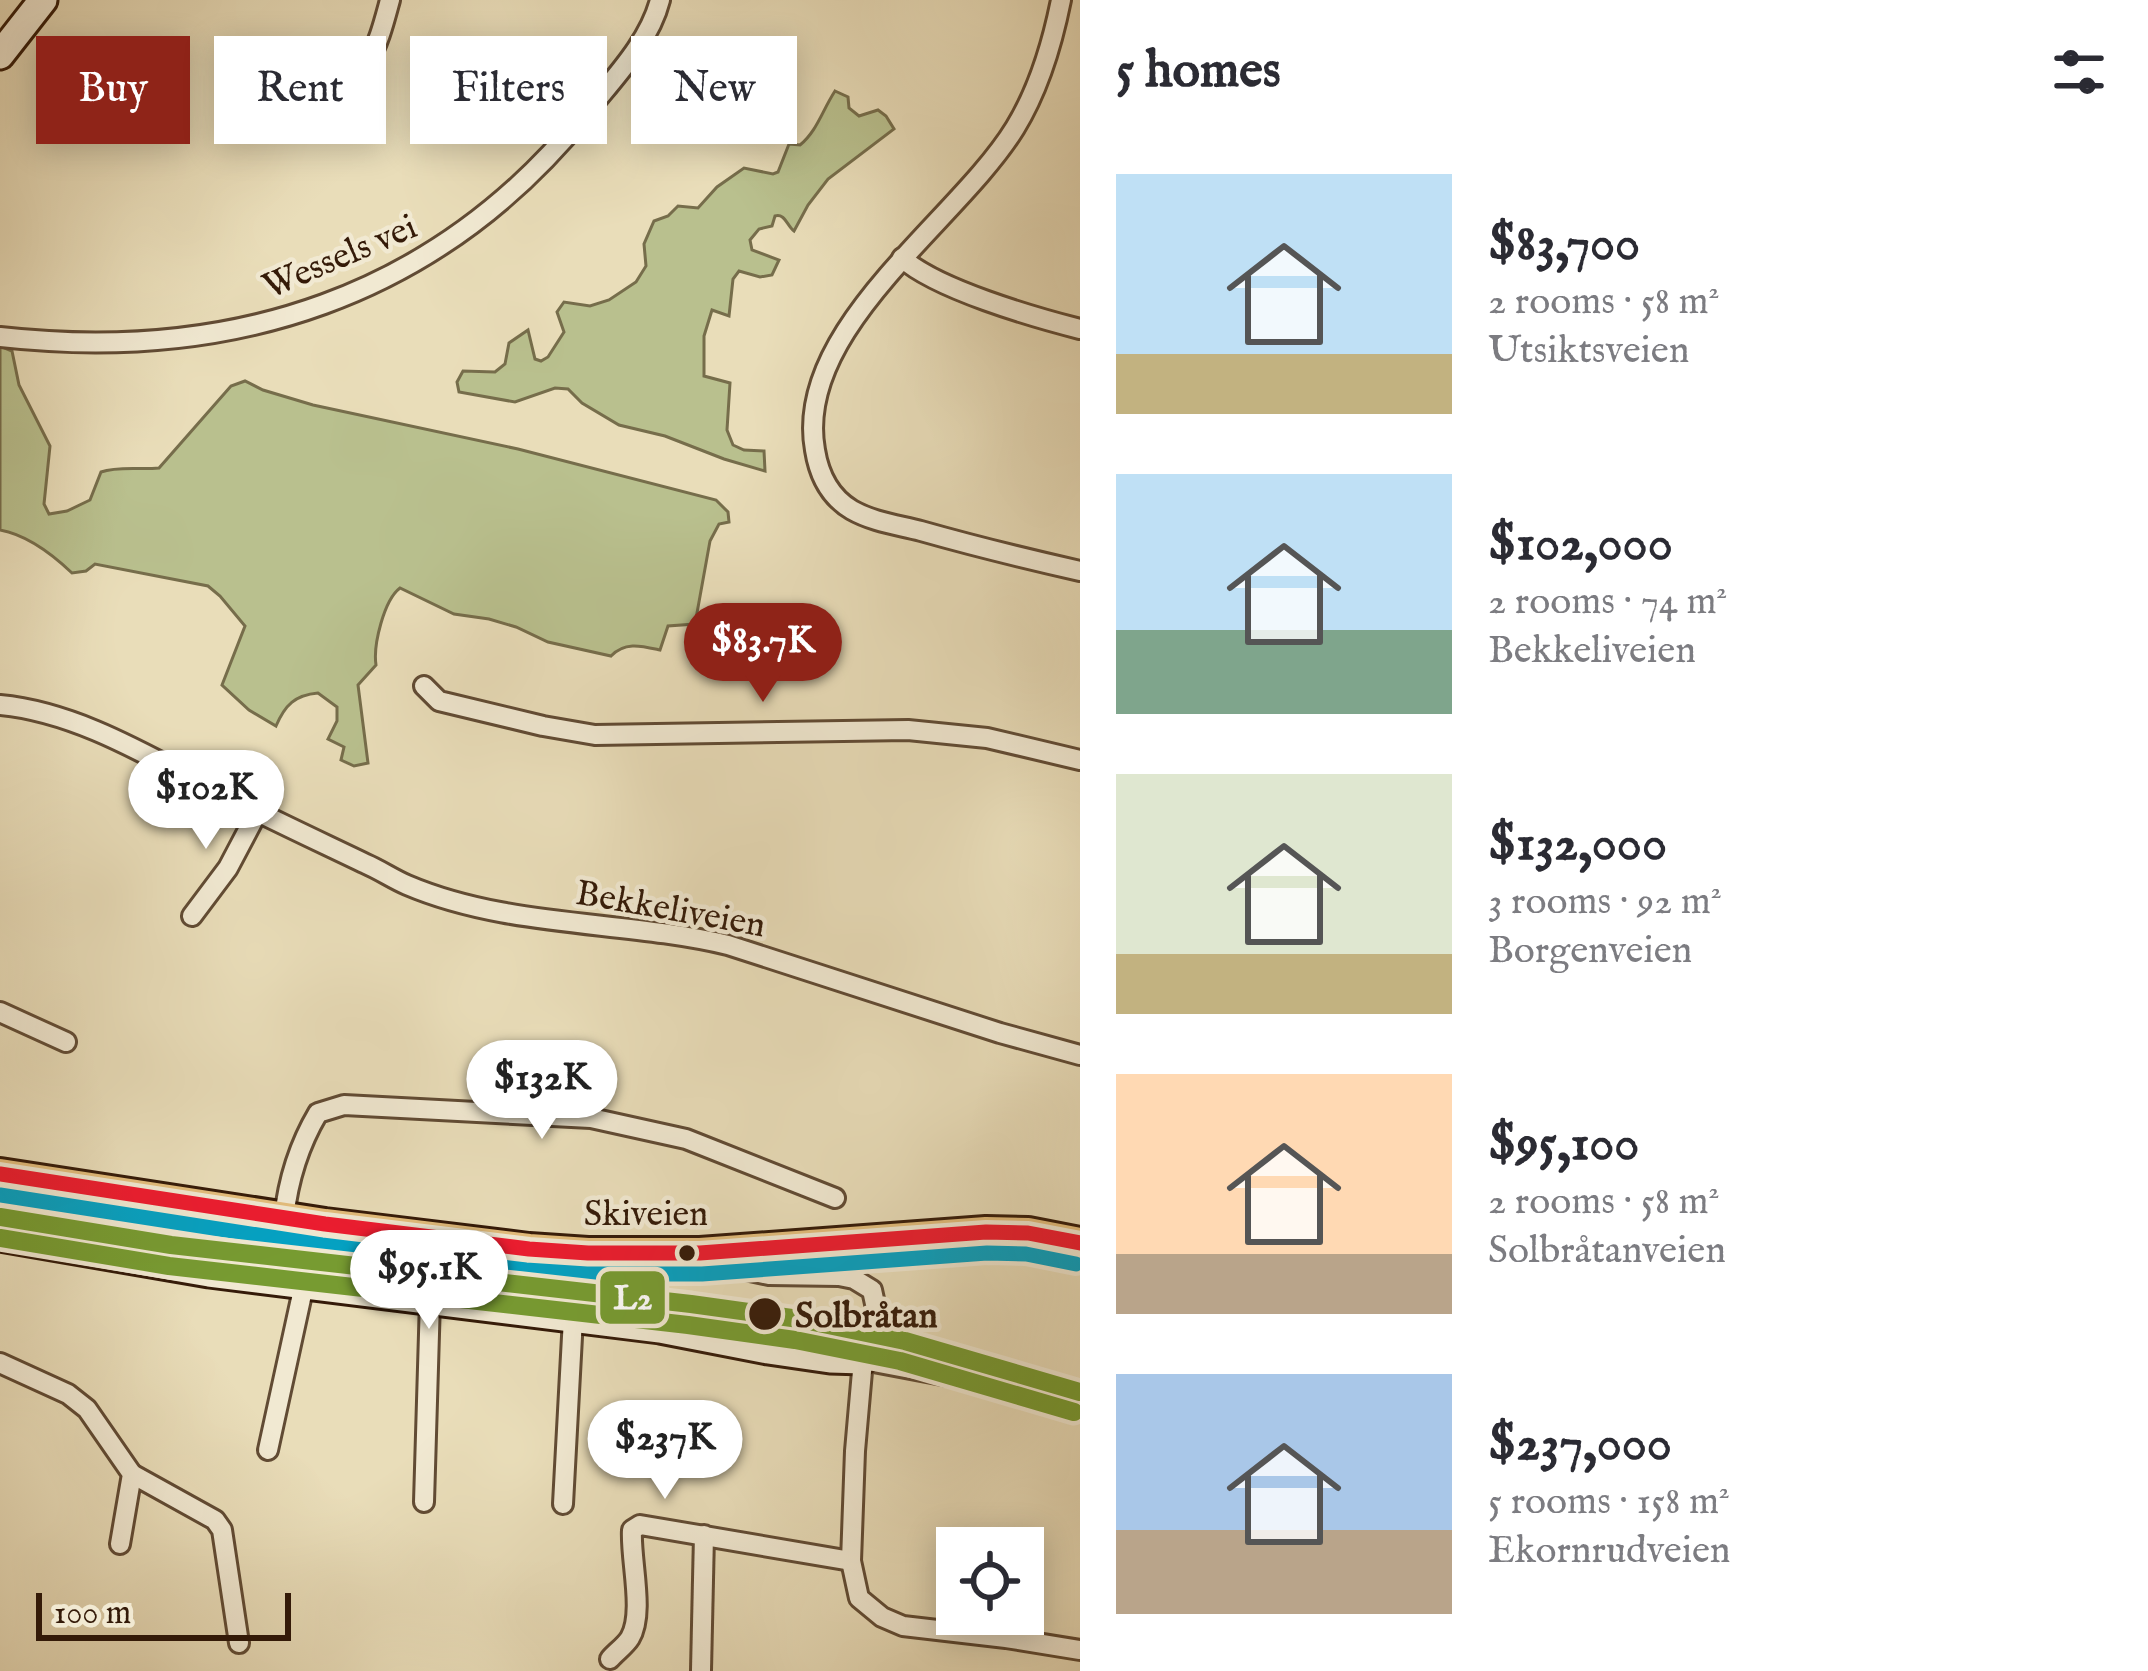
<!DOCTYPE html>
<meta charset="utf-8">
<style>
body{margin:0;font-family:"IM FELL English",serif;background:#f7f7f7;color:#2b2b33;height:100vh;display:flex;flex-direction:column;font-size:45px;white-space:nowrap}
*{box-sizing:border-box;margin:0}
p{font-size:39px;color:#7c7c81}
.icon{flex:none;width:66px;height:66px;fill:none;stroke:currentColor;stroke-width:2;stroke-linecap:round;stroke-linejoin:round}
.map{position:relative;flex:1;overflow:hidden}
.panel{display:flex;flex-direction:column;background:#fff;width:1068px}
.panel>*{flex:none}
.guide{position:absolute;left:36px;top:36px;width:864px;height:108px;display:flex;gap:24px}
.buttons{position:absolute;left:936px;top:1527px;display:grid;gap:24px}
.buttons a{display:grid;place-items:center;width:108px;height:108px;border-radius:0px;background:#fff;box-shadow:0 6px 30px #0003;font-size:60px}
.scale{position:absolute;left:36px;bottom:30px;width:255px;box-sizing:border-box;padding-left:12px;border:6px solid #341a08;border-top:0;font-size:33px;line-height:42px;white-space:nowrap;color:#341a08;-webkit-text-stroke:9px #f1e9d2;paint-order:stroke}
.price{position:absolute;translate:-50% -102px;padding:0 27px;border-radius:42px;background:#fff;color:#222;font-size:39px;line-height:78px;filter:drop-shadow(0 3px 6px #0008)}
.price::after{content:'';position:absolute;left:50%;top:72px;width:36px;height:27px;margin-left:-18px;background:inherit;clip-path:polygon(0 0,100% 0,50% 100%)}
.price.selected{background:#8f2418;color:#fff}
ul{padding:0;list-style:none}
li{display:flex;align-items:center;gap:36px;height:300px;padding:0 36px}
li span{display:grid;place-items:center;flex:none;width:336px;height:240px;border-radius:0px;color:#555}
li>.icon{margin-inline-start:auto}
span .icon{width:144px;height:144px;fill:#fffc;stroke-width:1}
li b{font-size:51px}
h2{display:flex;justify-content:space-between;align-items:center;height:144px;padding:0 36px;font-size:51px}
.tag{padding:0 42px;border-radius:0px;background:#fff;box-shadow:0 6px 30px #0003;font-size:42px;line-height:108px}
.tag.selected{background:#8f2418;color:#fff}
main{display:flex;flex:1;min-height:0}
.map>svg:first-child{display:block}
</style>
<main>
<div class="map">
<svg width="1080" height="1671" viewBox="0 0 1080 1671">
<rect width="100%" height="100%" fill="#e9ddb9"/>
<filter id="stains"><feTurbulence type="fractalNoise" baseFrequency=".00167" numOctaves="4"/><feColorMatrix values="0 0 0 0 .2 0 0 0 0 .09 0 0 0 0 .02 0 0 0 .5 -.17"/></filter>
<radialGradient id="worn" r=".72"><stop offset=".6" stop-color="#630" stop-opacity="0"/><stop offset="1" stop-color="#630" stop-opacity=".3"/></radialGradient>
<g fill="#b9c08e" stroke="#766d4b" stroke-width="3">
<path d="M 835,91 L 848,97 L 849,108 L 859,116 L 878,110 L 886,116 L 894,129 L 828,179 L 808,205 L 794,231 C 787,226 785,213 775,216 L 772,226 L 759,229 L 750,240 L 752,250 L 779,260 L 772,275 L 760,277 L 739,271 L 733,279 L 729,316 L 712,310 L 704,336 L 704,376 L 730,383 L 727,430 L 733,445 L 744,450 L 764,451 L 765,471 L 724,459 L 665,436 L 619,425 L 582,403 L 568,389 L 555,388 L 515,402 L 459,392 L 457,382 L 463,371 L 495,372 L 505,364 L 509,343 L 528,330 L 535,359 L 541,361 L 548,357 L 564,332 L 557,312 L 564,302 L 590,306 L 609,300 L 636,282 L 646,266 L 644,244 L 654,221 L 668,216 L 678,206 L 698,208 L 717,187 L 744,168 L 773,174 L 778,172 L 789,144 L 800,145 C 817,131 822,111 835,91 Z"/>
<path d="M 0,346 L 12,351 L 19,385 L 50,446 L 44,504 L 49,514 L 67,511 L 90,500 L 101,472 C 118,466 140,470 159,468 L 231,386 L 245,381 L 263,390 L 313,405 L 518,449 L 716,500 L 728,512 L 729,522 L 719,524 L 710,541 L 695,624 L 668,626 L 660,650 C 642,646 625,641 611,656 L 548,642 L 516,627 L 489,619 L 454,614 L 400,588 C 384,600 373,645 376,665 L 358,685 L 368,763 L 354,766 L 341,760 L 344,747 L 328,739 L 337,721 L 337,707 L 318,693 C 295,695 285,705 276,726 L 249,710 L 222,685 L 245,626 L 220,596 L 208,586 L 95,564 L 86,571 L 72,573 C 52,554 28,535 0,530 Z"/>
</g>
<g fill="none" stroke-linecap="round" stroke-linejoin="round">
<defs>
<g id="street">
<path d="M 1061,0 C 1052,45 1039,89 1015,128 C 958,221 793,329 815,450 C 819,475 830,497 852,510 C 873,522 898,525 921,531 C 974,546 1027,559 1080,571"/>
<path d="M 228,117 C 273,111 339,106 367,63 C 379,43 384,22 390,0"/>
<path d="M 902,258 C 936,289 1033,317 1080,329"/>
<path d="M 0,337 C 231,363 437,298 586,113 C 613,79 649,43 660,0"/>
<polyline points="424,686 439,701 543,726 595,735 908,730 987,738 1080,760"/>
<path d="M 0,705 C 75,712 145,754 210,788 C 262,815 314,839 366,864 C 380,870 393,879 407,885 C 508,928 622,920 728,945 L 1000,1033 L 1080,1055"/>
<polyline points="192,916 228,868 257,813"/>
<polyline points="0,1012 66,1042"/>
<path d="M 284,1218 C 288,1181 299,1145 318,1113 L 344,1105 L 591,1118 L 686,1139 L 835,1198"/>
<polyline points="715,1252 731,1267 769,1275 839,1276 854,1279 872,1290 877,1313"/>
<polyline points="871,1341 863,1360 855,1451 851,1561 859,1598 882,1617 903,1626 1006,1638 1080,1650"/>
<polyline points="863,1360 1022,1390 1080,1411"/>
<polyline points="0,1363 68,1394 87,1409 132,1474 120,1544"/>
<polyline points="268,1450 304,1285"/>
<polyline points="132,1474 215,1520 222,1530 239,1643"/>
<polyline points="424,1502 430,1300"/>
<polyline points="563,1504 573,1318"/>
<path d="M 610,1659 C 616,1652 625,1646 630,1638 C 645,1613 630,1559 632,1530 L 640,1525 L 851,1561"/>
<polyline points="701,1670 704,1535"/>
</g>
<g id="secondary">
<polyline points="0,55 43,0"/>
<polyline points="0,1237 209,1273 660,1329 768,1350 830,1359 863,1360"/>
</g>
<polyline id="primary" points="0,1174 325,1224 529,1249 588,1253 700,1253 986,1232 1028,1233 1080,1243"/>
</defs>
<use href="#street" stroke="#614b34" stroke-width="24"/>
<use href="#secondary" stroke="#341a08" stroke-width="33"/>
<use href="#primary" stroke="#341a08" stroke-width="36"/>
<use href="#street" stroke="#f1e9d2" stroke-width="18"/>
<use href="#secondary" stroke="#f1e9d2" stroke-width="27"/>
<use href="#primary" stroke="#e4be7c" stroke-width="30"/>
<defs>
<polyline id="bus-1" points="0,1174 325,1224 529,1249 588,1253 700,1253 986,1232 1028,1233 1080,1243"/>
<polyline id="bus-2" points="0,1195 322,1245 526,1270 587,1274 702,1274 987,1253 1026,1254 1076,1264"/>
</defs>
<use href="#bus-1" stroke="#f1e9d2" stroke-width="24"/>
<use href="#bus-2" stroke="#f1e9d2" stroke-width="24"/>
<use href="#bus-1" stroke="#ed1b2f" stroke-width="15"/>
<use href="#bus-2" stroke="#03a2c4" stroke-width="15"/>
<defs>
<polyline id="rail-1" points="0,1217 171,1245 691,1304 799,1319 905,1341 1080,1392"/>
<polyline id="rail-2" points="0,1238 169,1266 688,1325 795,1340 900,1361 1074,1412"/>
</defs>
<use href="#rail-1" stroke="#f1e9d2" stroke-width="27"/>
<use href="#rail-2" stroke="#f1e9d2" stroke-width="27"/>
<use href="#rail-1" stroke="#779b31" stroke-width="18"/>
<use href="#rail-2" stroke="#779b31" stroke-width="18"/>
</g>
<g fill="#341a08" stroke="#f1e9d2" stroke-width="4.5">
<circle cx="687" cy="1253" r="10"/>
<circle cx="765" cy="1314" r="18"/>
</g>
<g text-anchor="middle" stroke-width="9" stroke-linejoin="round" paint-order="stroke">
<g font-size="36" fill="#341a08" stroke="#f1e9d2">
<text transform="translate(339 255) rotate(-23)" y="13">Wessels vei</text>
<text transform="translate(671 907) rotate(10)" y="13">Bekkeliveien</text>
<text x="646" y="1225">Skiveien</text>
</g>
<g font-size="36" font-weight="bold" fill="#341a08" stroke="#f1e9d2" text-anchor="start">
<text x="795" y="1327">Solbråtan</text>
</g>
</g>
<rect stroke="#f1e9d2" stroke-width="4.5" x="598" y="1269" width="69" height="57" rx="12" fill="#779b31"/>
<g font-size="33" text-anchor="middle" font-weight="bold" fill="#fff">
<text x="633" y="1309">L2</text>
</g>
<rect width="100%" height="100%" filter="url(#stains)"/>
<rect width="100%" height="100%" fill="url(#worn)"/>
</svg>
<div class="buttons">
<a><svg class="icon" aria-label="locate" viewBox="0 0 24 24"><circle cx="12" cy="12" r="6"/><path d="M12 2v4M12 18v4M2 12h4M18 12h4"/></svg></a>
</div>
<div class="scale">100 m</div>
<b class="price selected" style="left:763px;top:705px">$83.7K</b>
<b class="price" style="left:206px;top:852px">$102K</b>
<b class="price" style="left:542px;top:1142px">$132K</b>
<b class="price" style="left:429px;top:1332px">$95.1K</b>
<b class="price" style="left:665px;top:1502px">$237K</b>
<div class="guide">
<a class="tag selected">Buy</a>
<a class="tag">Rent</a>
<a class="tag">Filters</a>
<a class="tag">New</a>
</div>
</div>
<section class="panel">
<h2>5 homes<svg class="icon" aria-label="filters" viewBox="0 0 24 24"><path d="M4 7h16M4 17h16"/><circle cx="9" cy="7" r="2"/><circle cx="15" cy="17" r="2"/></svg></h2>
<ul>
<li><span style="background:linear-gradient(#bfe0f5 75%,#c2b280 0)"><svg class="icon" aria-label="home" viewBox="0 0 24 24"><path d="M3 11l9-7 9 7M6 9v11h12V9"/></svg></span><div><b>$83,700</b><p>2 rooms · 58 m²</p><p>Utsiktsveien</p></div></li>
<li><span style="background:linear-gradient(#bfe0f5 65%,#7fa58c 0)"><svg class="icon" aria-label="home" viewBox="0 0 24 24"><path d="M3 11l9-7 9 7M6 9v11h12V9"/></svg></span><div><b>$102,000</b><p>2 rooms · 74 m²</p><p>Bekkeliveien</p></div></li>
<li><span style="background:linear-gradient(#dfe7d0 75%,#c2b280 0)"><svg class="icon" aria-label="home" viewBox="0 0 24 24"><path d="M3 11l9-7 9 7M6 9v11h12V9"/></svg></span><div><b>$132,000</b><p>3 rooms · 92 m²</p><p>Borgenveien</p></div></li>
<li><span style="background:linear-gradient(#ffd9b3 75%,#b9a48a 0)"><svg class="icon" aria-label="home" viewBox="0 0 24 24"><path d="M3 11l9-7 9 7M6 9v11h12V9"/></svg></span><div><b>$95,100</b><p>2 rooms · 58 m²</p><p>Solbråtanveien</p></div></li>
<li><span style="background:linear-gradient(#a9c7e8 65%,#b9a48a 0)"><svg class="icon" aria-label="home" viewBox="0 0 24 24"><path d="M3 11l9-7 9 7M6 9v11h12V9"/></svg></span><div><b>$237,000</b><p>5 rooms · 158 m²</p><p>Ekornrudveien</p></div></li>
</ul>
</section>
</main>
